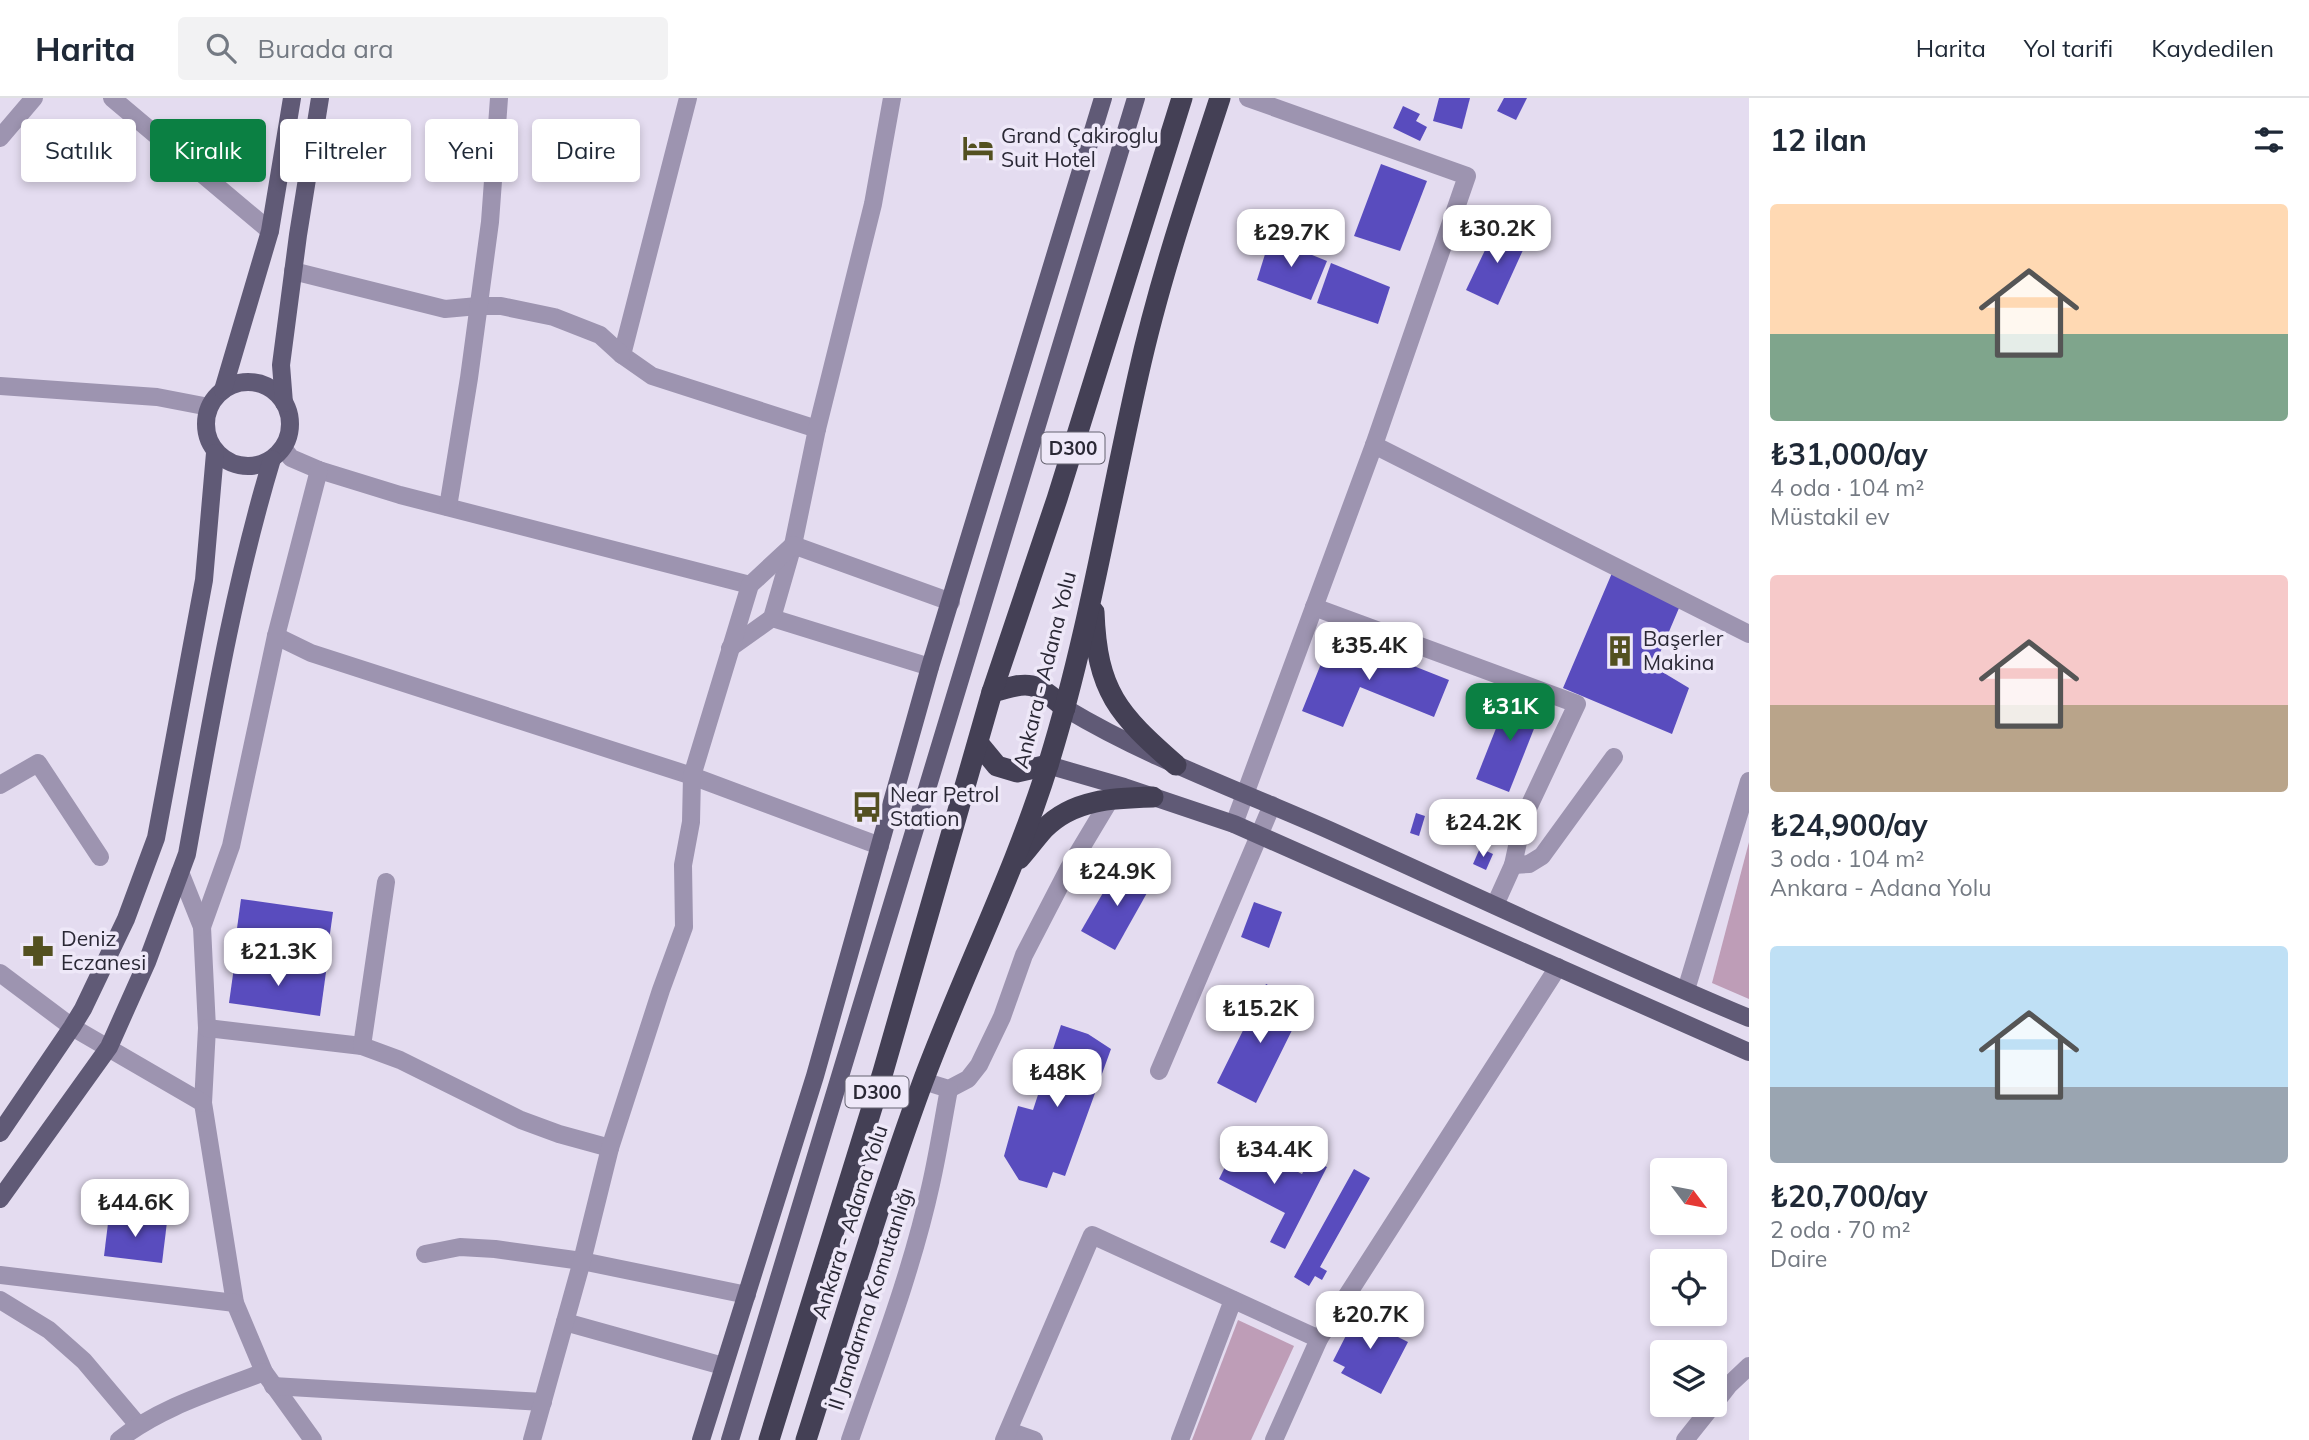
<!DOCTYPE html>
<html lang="tr">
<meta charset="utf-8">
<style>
body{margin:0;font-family:Mulish,sans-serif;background:#f2f2f3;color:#1f2937;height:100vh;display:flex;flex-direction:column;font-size:26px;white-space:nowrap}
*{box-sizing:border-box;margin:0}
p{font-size:23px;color:#747a83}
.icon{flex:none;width:38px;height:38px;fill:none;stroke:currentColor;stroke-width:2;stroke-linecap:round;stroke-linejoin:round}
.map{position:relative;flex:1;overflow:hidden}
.sheet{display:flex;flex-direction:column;background:#fff;width:560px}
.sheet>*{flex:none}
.top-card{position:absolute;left:21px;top:21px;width:665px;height:63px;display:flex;gap:14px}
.needle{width:46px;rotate:122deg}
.fabs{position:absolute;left:1650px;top:1060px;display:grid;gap:14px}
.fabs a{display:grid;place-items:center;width:77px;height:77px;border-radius:7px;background:#fff;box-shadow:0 4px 10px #0003;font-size:35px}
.price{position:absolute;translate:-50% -60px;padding:0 16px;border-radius:14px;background:#fff;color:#222;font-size:23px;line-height:46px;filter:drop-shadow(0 2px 4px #0008)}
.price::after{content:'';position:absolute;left:50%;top:42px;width:21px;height:16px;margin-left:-10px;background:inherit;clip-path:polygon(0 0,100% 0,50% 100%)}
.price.active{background:#0b8043;color:#fff}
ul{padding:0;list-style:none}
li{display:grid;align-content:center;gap:14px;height:371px;padding:0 21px}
li span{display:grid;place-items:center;height:217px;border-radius:7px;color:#555}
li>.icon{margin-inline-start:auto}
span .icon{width:126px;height:126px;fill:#fffc;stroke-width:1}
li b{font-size:30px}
h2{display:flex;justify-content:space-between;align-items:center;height:84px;padding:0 21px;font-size:30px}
.tag{padding:0 24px;border-radius:7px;background:#fff;box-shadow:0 4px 10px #0003;font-size:24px;line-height:63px}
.tag.active{background:#0b8043;color:#fff}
header{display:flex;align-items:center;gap:42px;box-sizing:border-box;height:98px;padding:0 35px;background:#fff;border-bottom:2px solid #e0e1e3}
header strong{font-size:33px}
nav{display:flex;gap:38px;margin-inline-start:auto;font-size:24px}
.search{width:490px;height:63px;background:#f2f2f3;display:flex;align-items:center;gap:18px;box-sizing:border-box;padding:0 24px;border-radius:7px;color:#747a83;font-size:26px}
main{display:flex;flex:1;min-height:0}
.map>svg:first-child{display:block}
</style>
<header>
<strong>Harita</strong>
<div class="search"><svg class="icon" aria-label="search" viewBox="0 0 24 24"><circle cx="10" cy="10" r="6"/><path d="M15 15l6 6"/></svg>Burada ara</div>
<nav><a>Harita</a><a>Yol tarifi</a><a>Kaydedilen</a></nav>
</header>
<main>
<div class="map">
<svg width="1749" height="1342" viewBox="0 0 1749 1342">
<rect width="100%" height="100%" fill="#e4dcf0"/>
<g fill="#be9db7">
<polygon points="1749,744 1749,901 1712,885"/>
<polygon points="1238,1222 1294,1248 1251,1342 1192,1342"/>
</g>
<g fill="#594cbe">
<polygon points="1439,0 1470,0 1462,31 1433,23"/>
<polygon points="1504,0 1527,0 1516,22 1497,13"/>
<polygon points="1403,8 1420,16 1416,23 1427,29 1420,43 1393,30"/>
<polygon points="1381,66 1427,83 1400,153 1354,138"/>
<polygon points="1497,127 1528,141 1498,207 1466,192"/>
<polygon points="1270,140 1327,163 1311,202 1257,182"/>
<polygon points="1331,165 1390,189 1378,226 1317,205"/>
<polygon points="1612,475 1679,510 1654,569 1689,590 1672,636 1563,590"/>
<polygon points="1333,536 1449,582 1434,619 1360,589 1343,629 1302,613"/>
<polygon points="1510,595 1543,608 1509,694 1476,681"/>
<polygon points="1416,715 1425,718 1419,738 1410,735"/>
<polygon points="1480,750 1493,756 1486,772 1473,766"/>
<polygon points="1119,767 1152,786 1115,852 1081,833"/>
<polygon points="241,801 333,814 327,857 235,845"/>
<polygon points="1254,804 1282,814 1269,850 1241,839"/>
<polygon points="235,862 326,874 320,918 229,905"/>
<polygon points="1266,886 1292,899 1287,910 1300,916 1256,1005 1217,985"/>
<polygon points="1061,927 1088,936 1111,951 1065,1078 1053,1074 1047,1090 1019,1082 1004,1058 1018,1008 1033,1012"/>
<polygon points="1238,1043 1302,1076 1310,1061 1327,1069 1285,1151 1270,1144 1285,1115 1219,1081"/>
<polygon points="1354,1071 1370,1080 1320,1169 1327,1173 1322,1182 1315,1178 1309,1188 1294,1179"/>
<polygon points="109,1117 167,1124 162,1165 104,1158"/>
<polygon points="1362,1206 1382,1216 1376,1228 1408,1244 1381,1296 1341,1275 1345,1269 1333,1263"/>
</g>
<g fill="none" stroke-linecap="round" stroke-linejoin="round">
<g stroke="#9d94b0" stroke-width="18">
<polyline points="112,0 270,133"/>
<polyline points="688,0 622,257 652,278 817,331"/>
<polyline points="0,40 34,0"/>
<polyline points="293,173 445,211 478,208 501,208 554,219 600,237 622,257"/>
<polyline points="0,288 157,299 209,309"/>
<polyline points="1374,347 1749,536"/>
<polyline points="283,350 291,360 319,372 400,397 750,487"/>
<polyline points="448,409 469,280 490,124 499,0"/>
<polyline points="1314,509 1577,606 1523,721 1513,767 1495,807"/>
<polyline points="772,520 930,569"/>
<polyline points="276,538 311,555 692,678 880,748"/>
<polyline points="730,550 772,520 793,447 817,331 873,106 892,0"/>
<polyline points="0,687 38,665 100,759"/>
<polyline points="1234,726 1374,347 1467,78 1248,0"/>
<polyline points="1513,767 1529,766 1542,758 1614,659"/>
<polyline points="180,774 202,829 207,930 203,1005 235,1205 264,1274 313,1342"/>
<polyline points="202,829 231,748 276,538 319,372"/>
<polyline points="0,875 72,929 203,1005"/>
<polyline points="1686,892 1749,683"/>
<polyline points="207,930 362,948 400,962 521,1022 559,1036 610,1050"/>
<polyline points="362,948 386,784"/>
<polyline points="1159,973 1272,707"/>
<polyline points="923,983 949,991 968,981 979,967 1002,919 1024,857 1069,770 1111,700"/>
<polyline points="425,1156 460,1149 495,1151 582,1163 747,1197"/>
<polyline points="0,1177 235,1205"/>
<polyline points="0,1202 49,1232 84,1263 138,1327"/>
<polyline points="565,1224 723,1268"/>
<polyline points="273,1288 543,1304"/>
<polyline points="1715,1305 1729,1287 1749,1268"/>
<polyline points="1009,1333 1034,1342"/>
<path d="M 119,1342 C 160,1309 215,1293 264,1274"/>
<polyline points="532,1342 582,1163 610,1050 661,892 684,829 683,767 691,724 692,678 750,487 793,447 951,504"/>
<path d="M 850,1342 C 879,1258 912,1173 931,1086 C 938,1055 943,1023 949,991"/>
<polyline points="1004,1342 1092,1137 1319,1241"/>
<polyline points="1180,1342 1233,1202"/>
<polyline points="1274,1342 1319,1241 1558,869"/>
<polyline points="1685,1342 1713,1307"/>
</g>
<g stroke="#605a76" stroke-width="18">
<circle cx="248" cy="326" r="42"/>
<polyline points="223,292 270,133 292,0"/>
<polyline points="284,305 281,267 298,137 320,0"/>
<path d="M 1065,610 C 1148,660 1241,693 1329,732 C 1469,795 1608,861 1749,920"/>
<polyline points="1048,667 1124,689 1234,726 1749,954"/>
<polyline points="0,1035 72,929 83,911 126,821 156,740 204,482 215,355"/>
<path d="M 0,1101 L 109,949 L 147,864 L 187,756 C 211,623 233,490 272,361"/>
<polyline points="701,1342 815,978 930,569 1103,0"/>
<polyline points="730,1342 1136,0"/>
</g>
<g stroke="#444055" stroke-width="21">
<path d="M 1094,514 C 1097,594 1118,616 1176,667"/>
<path d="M 992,594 C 1031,583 1034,583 1065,610"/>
<polyline points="978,645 997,668 1017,674 1048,667"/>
<path d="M 1019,761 C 1028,751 1035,741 1044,731 C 1073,701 1114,700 1153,699"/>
<polyline points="769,1342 883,974 992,594 1057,401 1182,0"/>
<path d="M 806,1342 C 844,1223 879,1103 922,986 C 962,878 1015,774 1049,664 C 1088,538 1109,406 1138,278 C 1159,183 1190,92 1220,0"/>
</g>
</g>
<defs>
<symbol id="hotel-bare" viewBox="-9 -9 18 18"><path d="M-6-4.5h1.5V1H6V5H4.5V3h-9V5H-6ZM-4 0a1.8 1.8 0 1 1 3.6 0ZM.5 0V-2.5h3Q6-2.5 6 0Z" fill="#535020" stroke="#eee8f8" stroke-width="2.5" paint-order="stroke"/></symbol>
<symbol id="building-bare" viewBox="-9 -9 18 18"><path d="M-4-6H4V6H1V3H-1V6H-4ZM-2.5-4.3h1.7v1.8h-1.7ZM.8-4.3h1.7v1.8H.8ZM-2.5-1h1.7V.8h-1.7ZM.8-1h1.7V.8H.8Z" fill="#535020" stroke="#eee8f8" stroke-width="2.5" paint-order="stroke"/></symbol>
<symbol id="bus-bare" viewBox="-9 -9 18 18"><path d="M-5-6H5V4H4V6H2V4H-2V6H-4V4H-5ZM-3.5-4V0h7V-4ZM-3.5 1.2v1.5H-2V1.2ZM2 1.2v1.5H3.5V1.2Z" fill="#535020" stroke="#eee8f8" stroke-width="2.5" paint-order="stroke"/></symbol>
<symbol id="pharmacy-bare" viewBox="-9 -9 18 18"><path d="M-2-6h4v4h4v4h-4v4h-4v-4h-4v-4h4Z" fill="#535020" stroke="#eee8f8" stroke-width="2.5" paint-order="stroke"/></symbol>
</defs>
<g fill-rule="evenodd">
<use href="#hotel-bare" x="956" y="28" width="44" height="44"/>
<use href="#building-bare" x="1598" y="531" width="44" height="44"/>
<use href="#bus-bare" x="845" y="687" width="44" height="44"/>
<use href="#pharmacy-bare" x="16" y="831" width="44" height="44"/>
</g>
<g text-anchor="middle" stroke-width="7" stroke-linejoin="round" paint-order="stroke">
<g fill="#eee8f8" stroke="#656270" stroke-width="2">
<rect x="1041.5" y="334.5" width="63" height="31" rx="5"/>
<rect x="845.5" y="978.5" width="63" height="31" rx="5"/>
</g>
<g font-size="19" font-weight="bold" fill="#2a2835">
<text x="1073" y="357">D300</text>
<text x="877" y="1001">D300</text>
</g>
<g font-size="21" fill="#2a2835" stroke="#eee8f8" text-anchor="start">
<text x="1001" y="45">Grand Çakiroglu<tspan x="1001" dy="24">Suit Hotel</tspan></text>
<text x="1643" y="548">Başerler<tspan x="1643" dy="24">Makina</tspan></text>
<text x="890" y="704">Near Petrol<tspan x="890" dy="24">Station</tspan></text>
<text x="61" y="848">Deniz<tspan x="61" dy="24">Eczanesi</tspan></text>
</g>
<g font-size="21" fill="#2a2835" stroke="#eee8f8">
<text transform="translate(1045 572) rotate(-76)" y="7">Ankara - Adana Yolu</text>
<text transform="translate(850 1124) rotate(-72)" y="7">Ankara - Adana Yolu</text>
<text transform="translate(871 1201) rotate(-72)" y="7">İl Jandarma Komutanlığı</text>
</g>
</g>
</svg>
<div class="fabs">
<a><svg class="needle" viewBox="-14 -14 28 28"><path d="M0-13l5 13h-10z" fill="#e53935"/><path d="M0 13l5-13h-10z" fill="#747a83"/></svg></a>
<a><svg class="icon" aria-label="locate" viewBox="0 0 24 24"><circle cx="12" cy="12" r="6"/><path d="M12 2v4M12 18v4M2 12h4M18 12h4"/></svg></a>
<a><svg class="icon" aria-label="layers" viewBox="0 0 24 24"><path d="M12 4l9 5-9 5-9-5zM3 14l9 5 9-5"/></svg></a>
</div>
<b class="price" style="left:1497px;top:167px">₺30.2K</b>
<b class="price" style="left:1291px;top:171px">₺29.7K</b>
<b class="price" style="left:1369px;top:584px">₺35.4K</b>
<b class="price active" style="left:1510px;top:645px">₺31K</b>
<b class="price" style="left:1483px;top:761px">₺24.2K</b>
<b class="price" style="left:1117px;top:810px">₺24.9K</b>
<b class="price" style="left:278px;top:890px">₺21.3K</b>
<b class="price" style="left:1260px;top:947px">₺15.2K</b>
<b class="price" style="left:1057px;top:1011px">₺48K</b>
<b class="price" style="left:1274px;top:1088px">₺34.4K</b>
<b class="price" style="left:135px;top:1141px">₺44.6K</b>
<b class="price" style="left:1370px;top:1253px">₺20.7K</b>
<div class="top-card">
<a class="tag">Satılık</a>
<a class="tag active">Kiralık</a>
<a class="tag">Filtreler</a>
<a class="tag">Yeni</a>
<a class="tag">Daire</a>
</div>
</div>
<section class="sheet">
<h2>12 ilan<svg class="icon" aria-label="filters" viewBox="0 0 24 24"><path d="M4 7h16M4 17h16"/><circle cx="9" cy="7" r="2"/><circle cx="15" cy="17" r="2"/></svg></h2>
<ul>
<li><span style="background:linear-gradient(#ffd9b3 60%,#7fa58c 0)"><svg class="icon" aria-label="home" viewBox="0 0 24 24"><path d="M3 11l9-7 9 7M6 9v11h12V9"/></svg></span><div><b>₺31,000/ay</b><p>4 oda · 104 m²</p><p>Müstakil ev</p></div></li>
<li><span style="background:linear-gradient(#f6c9c9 60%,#b9a48a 0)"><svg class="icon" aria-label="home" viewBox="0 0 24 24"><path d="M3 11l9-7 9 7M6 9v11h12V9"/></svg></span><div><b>₺24,900/ay</b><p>3 oda · 104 m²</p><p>Ankara - Adana Yolu</p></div></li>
<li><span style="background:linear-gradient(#bfe0f5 65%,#9aa5b1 0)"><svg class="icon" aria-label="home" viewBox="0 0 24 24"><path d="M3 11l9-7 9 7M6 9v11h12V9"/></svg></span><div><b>₺20,700/ay</b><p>2 oda · 70 m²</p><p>Daire</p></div></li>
</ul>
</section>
</main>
